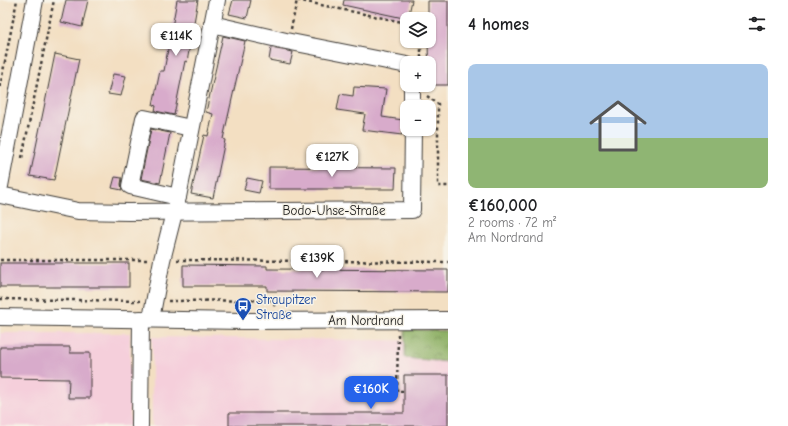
<!DOCTYPE html>
<meta charset="utf-8">
<style>
body{margin:0;font-family:"Comic Neue",sans-serif;background:#f6f6f6;color:#202124;height:100vh;display:flex;flex-direction:column;font-size:15px;white-space:nowrap}
*{box-sizing:border-box;margin:0}
p{font-size:13px;color:#757577}
.icon{flex:none;width:22px;height:22px;fill:none;stroke:currentColor;stroke-width:2;stroke-linecap:round;stroke-linejoin:round}
.map{position:relative;flex:1;overflow:hidden}
.sheet{display:flex;flex-direction:column;background:#fff;width:340px}
.sheet>*{flex:none}
.buttons{position:absolute;left:400px;top:12px;display:grid;gap:8px}
.buttons a{display:grid;place-items:center;width:36px;height:36px;border-radius:8px;background:#fff;box-shadow:0 1px 3px #0004;font-size:20px}
.price{position:absolute;translate:-50% -34px;padding:0 9px;border-radius:8px;background:#fff;color:#222;font-size:13px;line-height:26px;filter:drop-shadow(0 1px 2px #0008)}
.price::after{content:'';position:absolute;left:50%;top:24px;width:12px;height:9px;margin-left:-6px;background:inherit;clip-path:polygon(0 0,100% 0,50% 100%)}
.price.active{background:#2563eb;color:#fff}
ul{padding:0;list-style:none}
li{display:grid;align-content:center;gap:8px;height:212px;padding:0 20px}
li span{display:grid;place-items:center;height:124px;border-radius:8px;color:#555}
li>.icon{margin-inline-start:auto}
span .icon{width:72px;height:72px;fill:#fffc;stroke-width:1}
li b{font-size:17px}
h2{display:flex;justify-content:space-between;align-items:center;height:48px;padding:0 20px;font-size:17px}
main{display:flex;flex:1;min-height:0}
.map>svg:first-child{display:block}
</style>
<main>
<div class="map">
<svg width="448" height="426" viewBox="0 0 448 426">
<defs>
<pattern id="forest-crowns" width="20" height="18" patternUnits="userSpaceOnUse"><rect width="20" height="18" fill="#8fb166"/><path d="M2 6a3 3 0 1 1 6 0M12 15a3 3 0 1 1 6 0" fill="none" stroke="#748f53"/></pattern>
</defs>
<rect width="100%" height="100%" fill="#f7f3e8"/>
<filter id="ink" filterUnits="userSpaceOnUse"><feTurbulence type="fractalNoise" baseFrequency=".025" numOctaves="2"/><feDisplacementMap in="SourceGraphic" scale="8" xChannelSelector="R" yChannelSelector="G"/><feConvolveMatrix kernelMatrix="1 2 1 2 8 2 1 2 1" color-interpolation-filters="sRGB"/></filter>
<filter id="wash" filterUnits="userSpaceOnUse"><feTurbulence type="fractalNoise" baseFrequency=".012" numOctaves="4" result="noise"/><feDisplacementMap in="SourceGraphic" scale="16" xChannelSelector="R" yChannelSelector="G"/><feGaussianBlur stdDeviation="0.9" result="paint"/><feColorMatrix in="noise" values="0 0 0 0 0 0 0 0 0 0 0 0 0 0 0 0 0 1.4 0 .05"/><feComposite in="paint" operator="in"/></filter>
<g filter="url(#wash)">
<rect width="100%" height="100%" fill="#f3dfc2"/>
<g fill="#f5cfdb">
<rect x="0" y="333" width="130" height="93"/>
<polygon points="152,337 448,341 448,426 152,426"/>
</g>
<polygon fill="url(#forest-crowns)" stroke="#566641" points="405,329 448,331 448,362 405,358"/>
<g id="blocks">
<g fill="#d8abcb">
<polygon points="66,0 88,0 82,27 61,22"/>
<polygon points="177,0 198,0 187,62 185,61 174,115 155,111 156,106 153,105 160,71 164,71"/>
<polygon points="233,0 251,0 247,18 229,14"/>
<polygon points="344,0 412,0 408,19 343,5"/>
<polygon points="428,1 448,1 448,85 429,85 428,41 429,41 429,19 428,19"/>
<polygon points="223,36 245,41 223,139 225,140 213,198 191,194 204,135 208,136 213,114 206,112"/>
<polygon points="271,48 293,52 290,64 269,60"/>
<polygon points="55,54 79,59 54,180 30,176"/>
<polygon points="113,74 126,76 121,96 108,94"/>
<polygon points="354,87 386,89 382,117 403,120 402,135 362,130 365,114 337,110 340,94 353,96"/>
<polygon points="151,129 170,133 160,183 141,179"/>
<polygon points="269,167 396,168 395,189 269,189"/>
<polygon points="115,177 122,178 121,184 122,190 112,188"/>
<polygon points="247,178 262,181 259,193 244,190"/>
<rect x="0" y="263" width="129" height="24"/>
<polygon points="183,265 267,266 267,269 448,270 448,292 267,291 267,286 183,286"/>
<polygon points="0,347 70,347 70,353 90,353 90,398 68,398 69,379 0,378"/>
<polygon points="404,375 448,375 448,426 229,426 229,413 404,413"/>
</g>
</g>
</g>
<g filter="url(#ink)">
<use href="#blocks" fill-opacity="0" stroke="#3c3935" stroke-width="1"/>
<g fill="none" stroke-linecap="round" stroke-linejoin="round">
<defs>
<g id="minor">
<polyline points="212,24 286,41 407,65"/>
<polyline points="412,85 412,107"/>
<polyline points="0,186 35,0"/>
<polyline points="0,195 78,211 128,212 412,210 413,129"/>
<polyline points="178,197 130,186 144,118 191,128"/>
<polyline points="0,317 243,321 448,320"/>
<polyline points="151,319 162,260 178,197 217,0"/>
<polyline points="140,426 141,319"/>
</g>
</defs>
<use href="#minor" stroke="#3c3935" stroke-width="18"/>
<g stroke="#3c3935" stroke-width="2.5" stroke-dasharray="3 3" stroke-linecap="butt">
<polyline points="415,19 416,15"/>
<polyline points="291,29 297,0 407,23"/>
<polyline points="421,58 421,41"/>
<polyline points="0,87 17,0"/>
<polyline points="427,96 438,104 438,186 448,186"/>
<polyline points="22,158 54,0"/>
<polyline points="0,260 148,260"/>
<polyline points="177,260 448,262"/>
<polyline points="0,299 140,301"/>
<polyline points="168,301 271,300 275,306"/>
<polyline points="398,334 397,391 404,391"/>
</g>
<use href="#minor" stroke="#fff" stroke-width="16"/>
</g>
</g>
<defs>
<symbol id="bus-pin" viewBox="-11 -11 22 30"><path d="M0 17L-7.5 6A9.5 9.5 0 1 1 7.5 6Z" fill="#1a4fb4" stroke="#f7f3e8"/><path d="M-5-6H5V4H4V6H2V4H-2V6H-4V4H-5ZM-3.5-4V0h7V-4ZM-3.5 1.2v1.5H-2V1.2ZM2 1.2v1.5H3.5V1.2Z" fill="#fff"/></symbol>
</defs>
<g fill-rule="evenodd">
<use href="#bus-pin" x="233" y="296" width="20" height="27"/>
</g>
<g text-anchor="middle" stroke-width="3" stroke-linejoin="round" paint-order="stroke">
<g font-size="13" fill="#1c1c1c" stroke="#f7f3e8">
<text x="334" y="215">Bodo-Uhse-Straße</text>
<text x="366" y="325">Am Nordrand</text>
</g>
<g font-size="13" fill="#164399" stroke="#f7f3e8" text-anchor="start">
<text x="256" y="304">Straupitzer<tspan x="256" dy="15">Straße</tspan></text>
</g>
</g>
</svg>
<div class="buttons">
<a><svg class="icon" aria-label="layers" viewBox="0 0 24 24"><path d="M12 4l9 5-9 5-9-5zM3 14l9 5 9-5"/></svg></a>
<a>+</a>
<a>−</a>
</div>
<b class="price" style="left:176px;top:57px">€114K</b>
<b class="price" style="left:332px;top:178px">€127K</b>
<b class="price" style="left:317px;top:279px">€139K</b>
<b class="price active" style="left:371px;top:410px">€160K</b>
</div>
<section class="sheet">
<h2>4 homes<svg class="icon" aria-label="filters" viewBox="0 0 24 24"><path d="M4 7h16M4 17h16"/><circle cx="9" cy="7" r="2"/><circle cx="15" cy="17" r="2"/></svg></h2>
<ul>
<li><span style="background:linear-gradient(#a9c7e8 60%,#8fb573 0)"><svg class="icon" aria-label="home" viewBox="0 0 24 24"><path d="M3 11l9-7 9 7M6 9v11h12V9"/></svg></span><div><b>€160,000</b><p>2 rooms · 72 m²</p><p>Am Nordrand</p></div></li>
</ul>
</section>
</main>
